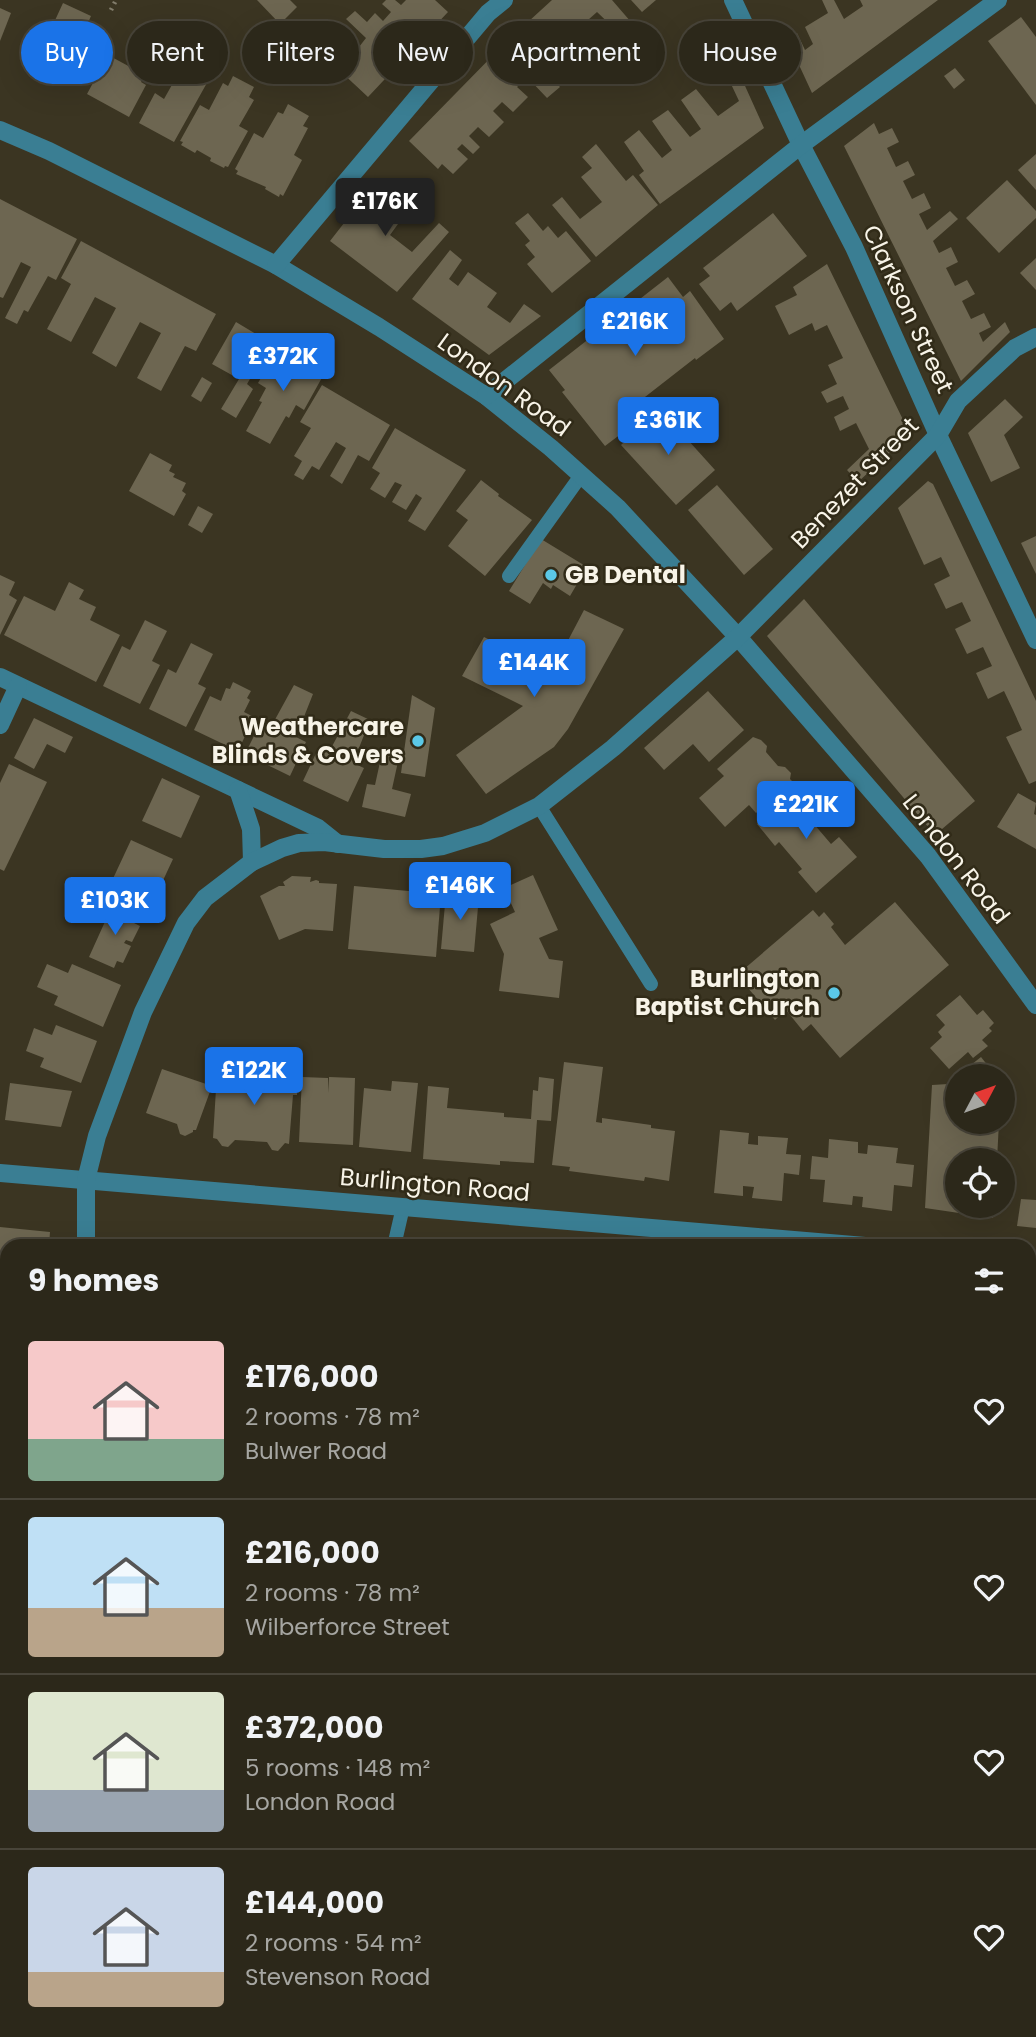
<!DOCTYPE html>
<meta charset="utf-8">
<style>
body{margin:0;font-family:Poppins,sans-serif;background:#343023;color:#f1f3f6;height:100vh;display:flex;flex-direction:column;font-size:26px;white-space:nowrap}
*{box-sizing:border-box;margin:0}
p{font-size:23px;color:#a6a6a2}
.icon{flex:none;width:38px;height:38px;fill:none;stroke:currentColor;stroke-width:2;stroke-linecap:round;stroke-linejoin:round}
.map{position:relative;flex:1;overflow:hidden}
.sheet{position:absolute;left:0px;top:1239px;width:1036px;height:798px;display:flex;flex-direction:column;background:#2c281a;border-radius:21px 21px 0 0;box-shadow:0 7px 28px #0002,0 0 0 2px #484439}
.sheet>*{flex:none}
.guide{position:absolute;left:21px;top:21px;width:994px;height:63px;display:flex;gap:14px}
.needle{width:46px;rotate:49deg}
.buttons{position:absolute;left:945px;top:1064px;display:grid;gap:14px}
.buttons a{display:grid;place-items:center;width:70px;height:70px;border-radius:50%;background:#2c281a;box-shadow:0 7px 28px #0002,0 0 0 2px #484439;font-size:35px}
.price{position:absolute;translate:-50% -60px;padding:0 16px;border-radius:7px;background:#1a73e8;color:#fff;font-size:23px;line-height:46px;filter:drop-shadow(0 2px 4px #0008)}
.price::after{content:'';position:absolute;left:50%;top:42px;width:21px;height:16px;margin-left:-10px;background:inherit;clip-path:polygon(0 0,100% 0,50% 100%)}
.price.on{background:#222;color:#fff}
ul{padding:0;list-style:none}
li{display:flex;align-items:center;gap:21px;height:175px;padding:0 28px}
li+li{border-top:2px solid #484439}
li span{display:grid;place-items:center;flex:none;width:196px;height:140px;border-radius:7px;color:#555}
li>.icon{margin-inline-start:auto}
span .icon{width:84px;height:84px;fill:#fffc;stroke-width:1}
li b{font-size:30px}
h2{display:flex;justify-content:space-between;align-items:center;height:84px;padding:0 28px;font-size:30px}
.tag{padding:0 24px;border-radius:32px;background:#2c281a;box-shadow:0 7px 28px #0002,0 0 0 2px #484439;font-size:24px;line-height:63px}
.tag.on{background:#1a73e8;color:#fff}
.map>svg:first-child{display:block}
</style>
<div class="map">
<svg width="1036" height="2037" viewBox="0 0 1036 2037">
<rect width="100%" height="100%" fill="#3b3522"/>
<g fill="#6d6651">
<polygon points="257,0 290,0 297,7 280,24"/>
<polygon points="386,0 395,0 401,5 406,0 435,0 448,12 368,97 338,69 342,64 322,45 339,28 359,47 366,38 346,19 355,11 367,22 375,13 383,21 391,12 382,4"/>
<polygon points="552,0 612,0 631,22 619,33 597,12 588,20 607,43 595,54 574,33 564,42 583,65 571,76 550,54 539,64 560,87 547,98 527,77 517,87 528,97 513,112 502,102 493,111 504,122 489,137 478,127 469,136 480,147 473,154 462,144 457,149 468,159 453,174 442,164 438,169 409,141 506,42"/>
<polygon points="631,0 656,0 642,12"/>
<polygon points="822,0 834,0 844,19 863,6 860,0 938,0 812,93 787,39 797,33 805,50 813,44 805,27 828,13"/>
<polygon points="63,3 91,16 62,81 22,62 34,36 45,42"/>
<polygon points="0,8 11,13 0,41"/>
<polygon points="1021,17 1036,37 1036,105 988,41"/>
<polygon points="108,55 145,75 141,82 146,85 129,117 87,94"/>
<polygon points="182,67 208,81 174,142 139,123 155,93 164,99"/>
<polygon points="955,68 965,80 954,89 944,76"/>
<polygon points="233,76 254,87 249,97 254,100 239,126 248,131 228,167 225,166 224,168 210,161 211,158 197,150 195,153 181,145 183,142 180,141 200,105 209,110 223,83 228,86"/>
<polygon points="741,77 764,128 660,204 639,175 644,171 624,142 639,130 662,158 672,150 652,121 668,110 690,137 701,129 681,100 696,89 718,116 739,101 731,84"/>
<polygon points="288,104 309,116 303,126 308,128 294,155 302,160 283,196 280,194 279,197 265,189 266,187 236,174 238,171 235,169 254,133 263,138 278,112 283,114"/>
<polygon points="874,123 879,134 892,128 899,142 887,148 896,167 908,161 915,175 903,181 912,199 924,193 931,208 919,214 927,230 950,211 958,219 933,241 939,253 951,247 958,262 946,268 955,286 967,280 975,294 962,301 971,319 984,313 991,327 979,333 983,342 1005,322 1010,332 961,381 844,146"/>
<polygon points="596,144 626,181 633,175 658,205 596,257 552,205 562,197 580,219 602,202 581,177 592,168 582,157"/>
<polygon points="1036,154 1036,190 1018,170"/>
<polygon points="393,179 416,195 396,222 398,224 390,235 412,252 439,223 449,232 397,292 330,241 355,209 362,214 371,203 374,205"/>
<polygon points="1007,180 1036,211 1036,218 999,253 966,218"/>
<polygon points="0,199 77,239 56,280 48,276 28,312 24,310 17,324 5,318 31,267 21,262 3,298 0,297"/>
<polygon points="528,213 543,231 548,226 558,238 566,231 591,261 552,293 527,264 535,257 525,245 530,241 515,223"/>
<polygon points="773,213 807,256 737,311 731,302 720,311 699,284 710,276 703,268"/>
<polygon points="81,241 216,314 196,351 185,346 161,391 137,378 161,333 140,322 116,367 92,353 116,308 95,297 71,342 47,329 71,284 61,278"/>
<polygon points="450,250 462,260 449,279 458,286 468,272 497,293 487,307 510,323 524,304 541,316 489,355 412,299"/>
<polygon points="1036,258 1036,290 1020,273"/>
<polygon points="827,264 910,434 858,482 847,470 869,449 856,423 840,431 834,417 849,409 843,396 827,403 821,392 837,384 828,365 843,358 827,325 815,331 812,323 789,335 775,306 797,295 793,287"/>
<polygon points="668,277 683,297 690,291 724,339 696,360 695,358 636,404 646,415 605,446 562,392 565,390 549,370"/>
<polygon points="236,322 271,343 247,384 253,389 236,418 221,409 239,379 212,364"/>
<polygon points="278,348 324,374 304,410 296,405 289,418 286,416 270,444 246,431 262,402 259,401 266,388 258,383"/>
<polygon points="202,377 212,383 201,402 191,396"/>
<polygon points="322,385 390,425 369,461 358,455 342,484 330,476 346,448 336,442 319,470 312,466 303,480 294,475 302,461 294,456 311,428 300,422"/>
<polygon points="1005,399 1023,417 1004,435 1020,468 991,482 968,433"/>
<polygon points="660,409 715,470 676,505 621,445"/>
<polygon points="395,428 466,470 425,531 408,521 422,498 416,494 406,510 392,502 402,485 395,482 385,498 370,489 380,473 372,468"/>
<polygon points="150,453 172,465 169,471 175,474 173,477 186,483 182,491 186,494 174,516 129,491"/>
<polygon points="481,480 499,494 498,496 532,520 485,576 448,546 468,520 456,511"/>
<polygon points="928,481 933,484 1036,701 1036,781 1029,784 1006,737 1022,730 1013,710 1004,691 988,699 976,673 992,666 983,647 967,654 955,629 971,621 962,602 946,609 934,584 950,576 941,557 924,565 898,508"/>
<polygon points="717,485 773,549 744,575 688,510"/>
<polygon points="198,506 213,514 202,533 188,525"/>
<polygon points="1036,536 1036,574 1021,543"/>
<polygon points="541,539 587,567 570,596 553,585 551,589 543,583 530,604 509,591"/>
<polygon points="0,575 15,582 9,595 17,600 0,635"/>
<polygon points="69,582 84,590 79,599 96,607 90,620 120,635 96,682 4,635 24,596 55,611"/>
<polygon points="804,599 975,801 935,835 767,636"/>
<polygon points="584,610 624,629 568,729 554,747 486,794 456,755 523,706 462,676 484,637 552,671"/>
<polygon points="145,620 167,631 152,661 160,665 140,704 103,686 122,646 130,650"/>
<polygon points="191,643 213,654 198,684 206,688 186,727 149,709 168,669 176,673"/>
<polygon points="233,682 251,691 247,698 250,700 244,712 254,717 238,751 194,730 210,696 221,701 226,688 230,689"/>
<polygon points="294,685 313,694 296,737 306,742 290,776 245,754 262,720 272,725"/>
<polygon points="708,691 744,730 709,762 693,744 664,770 644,748"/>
<polygon points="412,695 435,708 425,777 401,773"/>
<polygon points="351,711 370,720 353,763 364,768 348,802 303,781 319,747 329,752"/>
<polygon points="34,718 73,737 65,753 47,744 34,769 14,758"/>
<polygon points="753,737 761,740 767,746 766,752 778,766 785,767 791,773 790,779 792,781 756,813 749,805 725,827 699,798 724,776 717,769"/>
<polygon points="382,753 399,757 392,789 411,794 405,817 362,807 367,784 375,785"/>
<polygon points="9,764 47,782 4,871 0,869 0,783"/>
<polygon points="162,778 200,796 181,838 142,821"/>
<polygon points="798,789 816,810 808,817 831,844 839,837 857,857 816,893 798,872 802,869 779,842 775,846 757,824"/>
<polygon points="1018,793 1036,803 1034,814 1036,815 1036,849 997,827"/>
<polygon points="131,840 173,859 152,904 110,885"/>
<polygon points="533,875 558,930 539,938 549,959 563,961 559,998 499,991 504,954 490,924 515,912 504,888"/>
<polygon points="292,876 311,877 310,882 316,880 319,881 319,883 337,884 333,931 305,929 279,940 260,896 279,886 285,886 283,882"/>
<polygon points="354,886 441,894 436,957 348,949"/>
<polygon points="446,893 479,896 474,952 441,949"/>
<polygon points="895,902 949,965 840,1058 811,1024 803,1031 786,1010 775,1020 737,975 813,910 819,917 824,912 834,924 831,927 845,945"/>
<polygon points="113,904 137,915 134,923 140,926 132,942 126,940 124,943 131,946 123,963 117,961 114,968 89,957"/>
<polygon points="47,964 68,973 72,964 121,985 103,1027 54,1005 58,996 37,987"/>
<polygon points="960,995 977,1015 983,1010 994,1023 989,1028 992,1031 982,1040 988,1046 973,1058 968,1052 949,1069 930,1048 942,1037 938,1032 945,1025 936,1015"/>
<polygon points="56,1025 97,1041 81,1083 40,1067 44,1058 26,1051 34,1028 52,1035"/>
<polygon points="981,1057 996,1076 957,1076"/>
<polygon points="240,1061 273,1064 272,1079 298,1081 297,1095 293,1095 289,1144 285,1143 278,1151 272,1150 267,1142 235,1140 228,1147 222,1146 217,1139 213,1138 216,1089 219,1090 220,1076 236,1077 235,1091 238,1091"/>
<polygon points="564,1062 603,1067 596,1122 602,1123 602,1118 651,1125 651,1128 675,1131 669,1181 645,1177 644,1181 569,1171 570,1167 552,1165"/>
<polygon points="162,1069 212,1086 196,1130 193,1130 193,1132 185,1136 180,1134 177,1124 146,1113"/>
<polygon points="957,1076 957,1122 999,1122 997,1160 957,1160 957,1206 994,1206 993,1218 925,1208 932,1085 948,1084"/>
<polygon points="302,1077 328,1078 329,1093 329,1077 355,1078 353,1145 299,1142"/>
<polygon points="539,1077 554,1079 551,1121 537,1120 534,1163 500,1161 500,1165 423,1159 428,1086 449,1088 447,1108 504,1113 504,1117 531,1119 533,1090 538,1091"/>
<polygon points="392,1081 418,1083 411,1152 359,1147 364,1088 391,1091"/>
<polygon points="10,1083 72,1091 61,1127 5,1120"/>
<polygon points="720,1130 749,1133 748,1144 758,1145 758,1136 788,1138 786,1154 801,1155 799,1175 784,1173 782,1201 752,1198 754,1187 743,1186 743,1196 714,1193"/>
<polygon points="829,1139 858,1142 858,1153 867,1154 868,1145 898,1148 896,1163 914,1165 912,1187 894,1185 892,1211 862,1207 863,1197 853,1196 852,1205 823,1202 825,1180 810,1179 812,1156 828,1158"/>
<polygon points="1021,1199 1036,1200 1036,1228 1017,1226"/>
<polygon points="0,1227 50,1232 49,1246 7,1246 7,1253 0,1252"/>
<polygon points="1029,1318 1036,1319 1036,1375 1029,1374 1033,1345 1029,1345"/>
<polygon points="1036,1579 1036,1674 1033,1677 1029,1673 1029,1586"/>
<polygon points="1029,1918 1036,1936 1036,2037 955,2037 952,2030 1029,2030"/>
<polygon points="98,2030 149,2030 142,2037 91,2037"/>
<polygon points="663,2030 742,2030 745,2037 666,2037"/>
</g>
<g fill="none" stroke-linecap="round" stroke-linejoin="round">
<g stroke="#827d6c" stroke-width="4.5" stroke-dasharray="2 5" stroke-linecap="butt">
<polyline points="111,10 116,0"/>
<polyline points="0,1782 7,1771"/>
<polyline points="0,1948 7,1955"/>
</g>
<g stroke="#3a7e93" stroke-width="14">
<polyline points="509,576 582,474"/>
<polyline points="539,806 651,984"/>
<polyline points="394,1246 403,1207"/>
<polyline points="779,2030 783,2037"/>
<polyline points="824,2037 843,2030"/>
</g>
<g stroke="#3a7e93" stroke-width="18">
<polyline points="733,0 801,145 854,247 938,435 1036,640"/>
<polyline points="0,130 49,151 276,265 379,327 486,396 551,448 618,508 738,637 928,856 1036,1005"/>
<polyline points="276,265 488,13 504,0"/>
<polyline points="486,396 801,145 998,0"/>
<polyline points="0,677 318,828 338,844"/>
<polyline points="0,725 18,686"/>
<polyline points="238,790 251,829 252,862"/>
<polyline points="0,1173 865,1246"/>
<polyline points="86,1246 86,1180 97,1136 143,1012 186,923 205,898 252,862 282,848 299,843 324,842 384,849 421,849 443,846 485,833 539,806 613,748 738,637 938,435 958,401 1015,348 1036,337"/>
<polyline points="1029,1261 1036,1262"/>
<polyline points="1029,1761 1036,1753"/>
<polyline points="0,1859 7,1852"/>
<polyline points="45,2037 48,2030"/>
<polyline points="488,2037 499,2030"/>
</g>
<g stroke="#4cc2e3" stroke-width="18">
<polyline points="0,1662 7,1668"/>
<polyline points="382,2030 388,2037"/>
</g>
</g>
<g fill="#5bc8e7" stroke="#312b18" stroke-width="2.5">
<circle cx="551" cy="575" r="7"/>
<circle cx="418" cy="741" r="7"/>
<circle cx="834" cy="993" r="7"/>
</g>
<g text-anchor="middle" stroke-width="5" stroke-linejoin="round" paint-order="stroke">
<g font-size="24" fill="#f8f4e8" stroke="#312b18">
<text transform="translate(908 309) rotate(65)" y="8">Clarkson Street</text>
<text transform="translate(504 385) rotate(36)" y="8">London Road</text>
<text transform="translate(855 483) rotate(-46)" y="8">Benezet Street</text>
<text transform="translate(956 859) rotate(52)" y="8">London Road</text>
<text transform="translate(435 1185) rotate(5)" y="8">Burlington Road</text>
</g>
<g font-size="24" font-weight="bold" fill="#f8f4e8" stroke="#312b18" text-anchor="end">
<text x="565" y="583" text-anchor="start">GB Dental</text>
<text x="404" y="735">Weathercare<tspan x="404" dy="28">Blinds &amp; Covers</tspan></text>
<text x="820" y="987">Burlington<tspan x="820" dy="28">Baptist Church</tspan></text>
</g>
</g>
</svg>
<div class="buttons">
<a><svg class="needle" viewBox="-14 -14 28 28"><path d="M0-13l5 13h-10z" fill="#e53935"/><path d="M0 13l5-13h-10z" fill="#a6a6a2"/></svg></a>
<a><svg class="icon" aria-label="locate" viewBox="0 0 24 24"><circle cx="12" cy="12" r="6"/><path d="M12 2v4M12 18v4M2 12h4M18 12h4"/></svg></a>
</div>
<b class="price on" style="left:385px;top:238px">£176K</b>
<b class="price" style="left:635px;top:358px">£216K</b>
<b class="price" style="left:283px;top:393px">£372K</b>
<b class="price" style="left:668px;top:457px">£361K</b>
<b class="price" style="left:534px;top:699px">£144K</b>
<b class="price" style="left:806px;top:841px">£221K</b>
<b class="price" style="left:460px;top:922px">£146K</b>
<b class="price" style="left:115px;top:937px">£103K</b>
<b class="price" style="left:254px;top:1107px">£122K</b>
<div class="guide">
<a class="tag on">Buy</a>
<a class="tag">Rent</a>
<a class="tag">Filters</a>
<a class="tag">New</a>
<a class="tag">Apartment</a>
<a class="tag">House</a>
</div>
<section class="sheet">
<h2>9 homes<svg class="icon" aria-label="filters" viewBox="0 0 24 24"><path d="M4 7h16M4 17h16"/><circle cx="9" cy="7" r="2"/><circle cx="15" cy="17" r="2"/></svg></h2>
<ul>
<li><span style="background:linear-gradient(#f6c9c9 70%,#7fa58c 0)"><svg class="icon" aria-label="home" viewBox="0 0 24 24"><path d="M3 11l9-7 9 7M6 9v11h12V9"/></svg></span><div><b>£176,000</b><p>2 rooms · 78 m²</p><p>Bulwer Road</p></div><svg class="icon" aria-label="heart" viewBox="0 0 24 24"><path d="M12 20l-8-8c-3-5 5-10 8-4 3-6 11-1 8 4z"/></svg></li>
<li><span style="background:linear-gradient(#bfe0f5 65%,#b9a48a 0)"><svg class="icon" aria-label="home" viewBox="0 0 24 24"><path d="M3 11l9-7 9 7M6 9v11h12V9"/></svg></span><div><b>£216,000</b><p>2 rooms · 78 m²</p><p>Wilberforce Street</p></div><svg class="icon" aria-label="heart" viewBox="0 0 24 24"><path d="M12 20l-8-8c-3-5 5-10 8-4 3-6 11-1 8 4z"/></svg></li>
<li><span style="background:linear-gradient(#dfe7d0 70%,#9aa5b1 0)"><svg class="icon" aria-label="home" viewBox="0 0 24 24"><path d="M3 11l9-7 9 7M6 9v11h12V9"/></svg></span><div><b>£372,000</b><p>5 rooms · 148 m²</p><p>London Road</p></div><svg class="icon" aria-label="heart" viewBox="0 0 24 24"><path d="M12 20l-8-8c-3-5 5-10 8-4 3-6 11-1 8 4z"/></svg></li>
<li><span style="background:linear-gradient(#c9d6e8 75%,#b9a48a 0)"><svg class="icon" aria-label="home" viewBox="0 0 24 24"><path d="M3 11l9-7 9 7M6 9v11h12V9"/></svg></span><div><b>£144,000</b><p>2 rooms · 54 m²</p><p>Stevenson Road</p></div><svg class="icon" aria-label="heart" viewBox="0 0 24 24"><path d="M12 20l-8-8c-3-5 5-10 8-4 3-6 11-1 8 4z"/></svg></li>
</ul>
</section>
</div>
